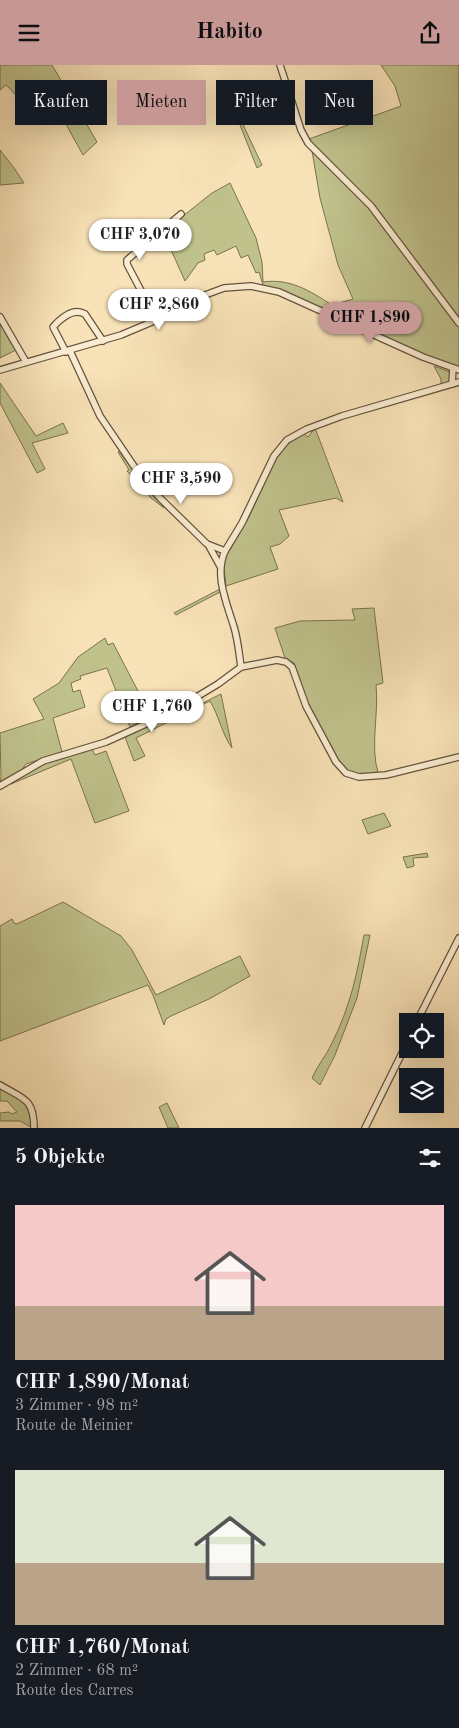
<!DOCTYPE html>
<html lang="de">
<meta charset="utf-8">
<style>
body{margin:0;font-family:"Old Standard TT",serif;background:#20242c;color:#f1f3f6;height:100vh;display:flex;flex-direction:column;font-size:19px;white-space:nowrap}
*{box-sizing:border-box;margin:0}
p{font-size:16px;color:#9ea1a6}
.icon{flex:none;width:28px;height:28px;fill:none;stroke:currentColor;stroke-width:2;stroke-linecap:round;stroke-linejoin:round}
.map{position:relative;height:1063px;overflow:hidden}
.side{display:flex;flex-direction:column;background:#171b24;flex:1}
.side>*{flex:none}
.hud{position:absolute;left:15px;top:15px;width:430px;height:45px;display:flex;gap:10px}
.buttons{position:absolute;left:399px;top:948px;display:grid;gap:10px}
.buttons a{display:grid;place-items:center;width:45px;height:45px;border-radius:0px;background:#171b24;box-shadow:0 5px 20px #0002;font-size:25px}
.price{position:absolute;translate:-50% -42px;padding:0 11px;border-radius:18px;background:#fff;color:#222;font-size:16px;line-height:32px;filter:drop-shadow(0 1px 2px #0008)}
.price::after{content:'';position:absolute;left:50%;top:30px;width:15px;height:11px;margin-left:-8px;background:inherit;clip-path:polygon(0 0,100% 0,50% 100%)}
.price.current{background:#c59692;color:#111}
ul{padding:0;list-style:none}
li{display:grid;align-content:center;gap:10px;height:265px;padding:0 15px}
li span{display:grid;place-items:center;height:155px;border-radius:0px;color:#555}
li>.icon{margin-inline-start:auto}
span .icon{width:90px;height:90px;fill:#fffc;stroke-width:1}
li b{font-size:21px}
h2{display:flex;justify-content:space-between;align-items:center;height:60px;padding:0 15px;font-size:21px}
.tag{padding:0 18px;border-radius:0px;background:#171b24;box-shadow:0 5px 20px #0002;font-size:18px;line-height:45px}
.tag.current{background:#c59692;color:#111}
header{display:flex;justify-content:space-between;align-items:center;height:65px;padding:0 15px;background:#c59692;color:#111;font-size:22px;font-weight:600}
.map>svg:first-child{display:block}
</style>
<header><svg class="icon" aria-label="menu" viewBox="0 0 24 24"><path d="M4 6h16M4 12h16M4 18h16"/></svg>Habito<svg class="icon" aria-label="share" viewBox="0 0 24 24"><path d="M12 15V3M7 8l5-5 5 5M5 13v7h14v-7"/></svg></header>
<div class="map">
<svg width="459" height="1063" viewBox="0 0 459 1063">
<rect width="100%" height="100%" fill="#f8e2b7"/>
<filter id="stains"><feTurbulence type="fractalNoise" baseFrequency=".004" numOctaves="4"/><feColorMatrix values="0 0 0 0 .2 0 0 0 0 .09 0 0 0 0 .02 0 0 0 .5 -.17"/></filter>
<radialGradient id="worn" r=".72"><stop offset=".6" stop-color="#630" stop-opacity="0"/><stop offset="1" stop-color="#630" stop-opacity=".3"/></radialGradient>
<g fill="#c0c28c" stroke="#7a7250">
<polygon points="0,0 52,0 97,77 83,90 57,43 39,54 6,20 0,25"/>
<polygon points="381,0 459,0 459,254 371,139 312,80 309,74 401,41 395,21"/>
<polygon points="229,32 230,32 262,100 257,103"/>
<polygon points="0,85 14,103 24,118 0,120"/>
<path d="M 312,86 L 369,140 L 459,261 L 459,302 L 433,293 L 383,271 L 377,263 L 371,264 L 281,225 L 263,220 L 259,207 L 256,208 L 248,190 L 241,193 L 236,181 L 217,190 L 214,185 L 204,189 L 205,195 L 198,198 L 185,216 L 163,167 L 212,128 L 230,118 L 256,173 L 262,197 L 263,217 C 290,213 310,226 332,240 L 353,234 L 338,200 L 320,133 Z"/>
<polygon points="0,256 16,285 0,293"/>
<path d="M 434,301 L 450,307 C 452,314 448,318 441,320 L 441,314 Z"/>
<polygon points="0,318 36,371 63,358 68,368 32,378 45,404 37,408 0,338"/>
<polygon points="315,363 343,437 336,433 279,445 289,471 280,479 270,482 278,504 226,521 224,502 226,489 230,485 249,452 276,392 284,381 304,369 308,372"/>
<polygon points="119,386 129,400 164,443 151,433 127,406 129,405 118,387"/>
<polygon points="220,524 222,526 176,550 174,548"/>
<path d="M 374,543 L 383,618 L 376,620 C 379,647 370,683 378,707 C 369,710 358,711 348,707 C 338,702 308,641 303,628 C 299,618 297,608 294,598 L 285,593 L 275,563 L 300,556 L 355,555 L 352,544 Z"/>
<polygon points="105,573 108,580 113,578 150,649 146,651 147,653 130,662 107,603 80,611 81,614 71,618 73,627 80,625 85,642 53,653 62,687 26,699 20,707 0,719 1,712 0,668 44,654 33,634 59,618 78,592"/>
<path d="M 221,629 L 232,683 C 222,669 219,651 210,636 L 136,673 L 145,691 L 134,696 L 125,672 L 184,644 L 198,635 L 201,639 Z"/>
<polygon points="92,684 95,690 106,686 129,746 95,758 71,694 11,719 35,702 53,694"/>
<polygon points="384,748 391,761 368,769 362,755"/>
<polygon points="427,788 428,792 413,793 414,801 407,803 403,792"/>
<polygon points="63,837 121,871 132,885 156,930 240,891 250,911 209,934 171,951 166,954 164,960 153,930 148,920 0,976 0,861 12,854 14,858 17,859"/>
<path d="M 364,870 L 370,870 L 357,933 L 335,990 L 320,1020 L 312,1013 C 318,999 327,990 333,976 C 351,939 357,909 364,870 Z"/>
<polygon points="0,1023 22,1036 30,1043 31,1062 20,1056 0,1056 0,1048 9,1047 12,1049 17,1047 7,1036 0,1036"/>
<polygon points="167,1038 179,1063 168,1063 159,1042"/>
</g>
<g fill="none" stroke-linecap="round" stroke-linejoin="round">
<defs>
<g id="minor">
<polyline points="280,0 301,65 308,78 371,141 459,258"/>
<polyline points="0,252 26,297"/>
<polyline points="157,256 127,199 127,195 181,149"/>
<path d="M 70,286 L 100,351 L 142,413 L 161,434 L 207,479 L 225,486 C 214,510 227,539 234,562 C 238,575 239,588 241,602"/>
<path d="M 66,287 L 53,262 C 61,253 73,242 85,249 L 103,276"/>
<polyline points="0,305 121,270 166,251 205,230 224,223 251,221 279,227 423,292 459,305"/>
<polyline points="452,319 453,303"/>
<polyline points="209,481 220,501"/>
<polyline points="225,486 242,458 274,391 287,375 307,364 342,351 459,317"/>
<polyline points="0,721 43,696 106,677 170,648 218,619 241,602 277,595 286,597 292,602 306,641 336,697 346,708 359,712 386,710 459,692"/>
<polyline points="417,956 459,873"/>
<path d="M 0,1020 C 23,1034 34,1033 34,1063"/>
<polyline points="365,1063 408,976"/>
</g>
</defs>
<use href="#minor" stroke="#65533e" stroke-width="8"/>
<use href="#minor" stroke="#faecd0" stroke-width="5.5"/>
</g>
<rect width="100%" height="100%" filter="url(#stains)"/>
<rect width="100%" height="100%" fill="url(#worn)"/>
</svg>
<div class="buttons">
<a><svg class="icon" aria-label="locate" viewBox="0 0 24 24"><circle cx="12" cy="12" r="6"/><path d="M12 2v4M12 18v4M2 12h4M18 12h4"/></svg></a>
<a><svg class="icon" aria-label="layers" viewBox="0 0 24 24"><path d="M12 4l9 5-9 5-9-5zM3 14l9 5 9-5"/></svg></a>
</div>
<b class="price" style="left:140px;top:196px">CHF 3,070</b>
<b class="price" style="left:159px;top:266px">CHF 2,860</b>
<b class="price current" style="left:370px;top:279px">CHF 1,890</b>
<b class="price" style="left:181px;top:440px">CHF 3,590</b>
<b class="price" style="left:152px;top:668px">CHF 1,760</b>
<div class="hud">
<a class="tag">Kaufen</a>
<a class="tag current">Mieten</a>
<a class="tag">Filter</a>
<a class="tag">Neu</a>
</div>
</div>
<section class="side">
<h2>5 Objekte<svg class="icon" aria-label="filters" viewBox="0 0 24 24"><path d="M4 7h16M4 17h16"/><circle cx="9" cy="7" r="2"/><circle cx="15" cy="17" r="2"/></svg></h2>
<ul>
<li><span style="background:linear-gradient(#f6c9c9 65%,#b9a48a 0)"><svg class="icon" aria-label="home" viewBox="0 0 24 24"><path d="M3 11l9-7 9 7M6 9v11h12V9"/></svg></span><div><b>CHF 1,890/Monat</b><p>3 Zimmer · 98 m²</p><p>Route de Meinier</p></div></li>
<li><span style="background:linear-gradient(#dfe7d0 60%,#b9a48a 0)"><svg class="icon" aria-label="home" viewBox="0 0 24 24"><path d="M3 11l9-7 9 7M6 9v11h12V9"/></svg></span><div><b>CHF 1,760/Monat</b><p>2 Zimmer · 68 m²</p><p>Route des Carres</p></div></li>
</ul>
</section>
